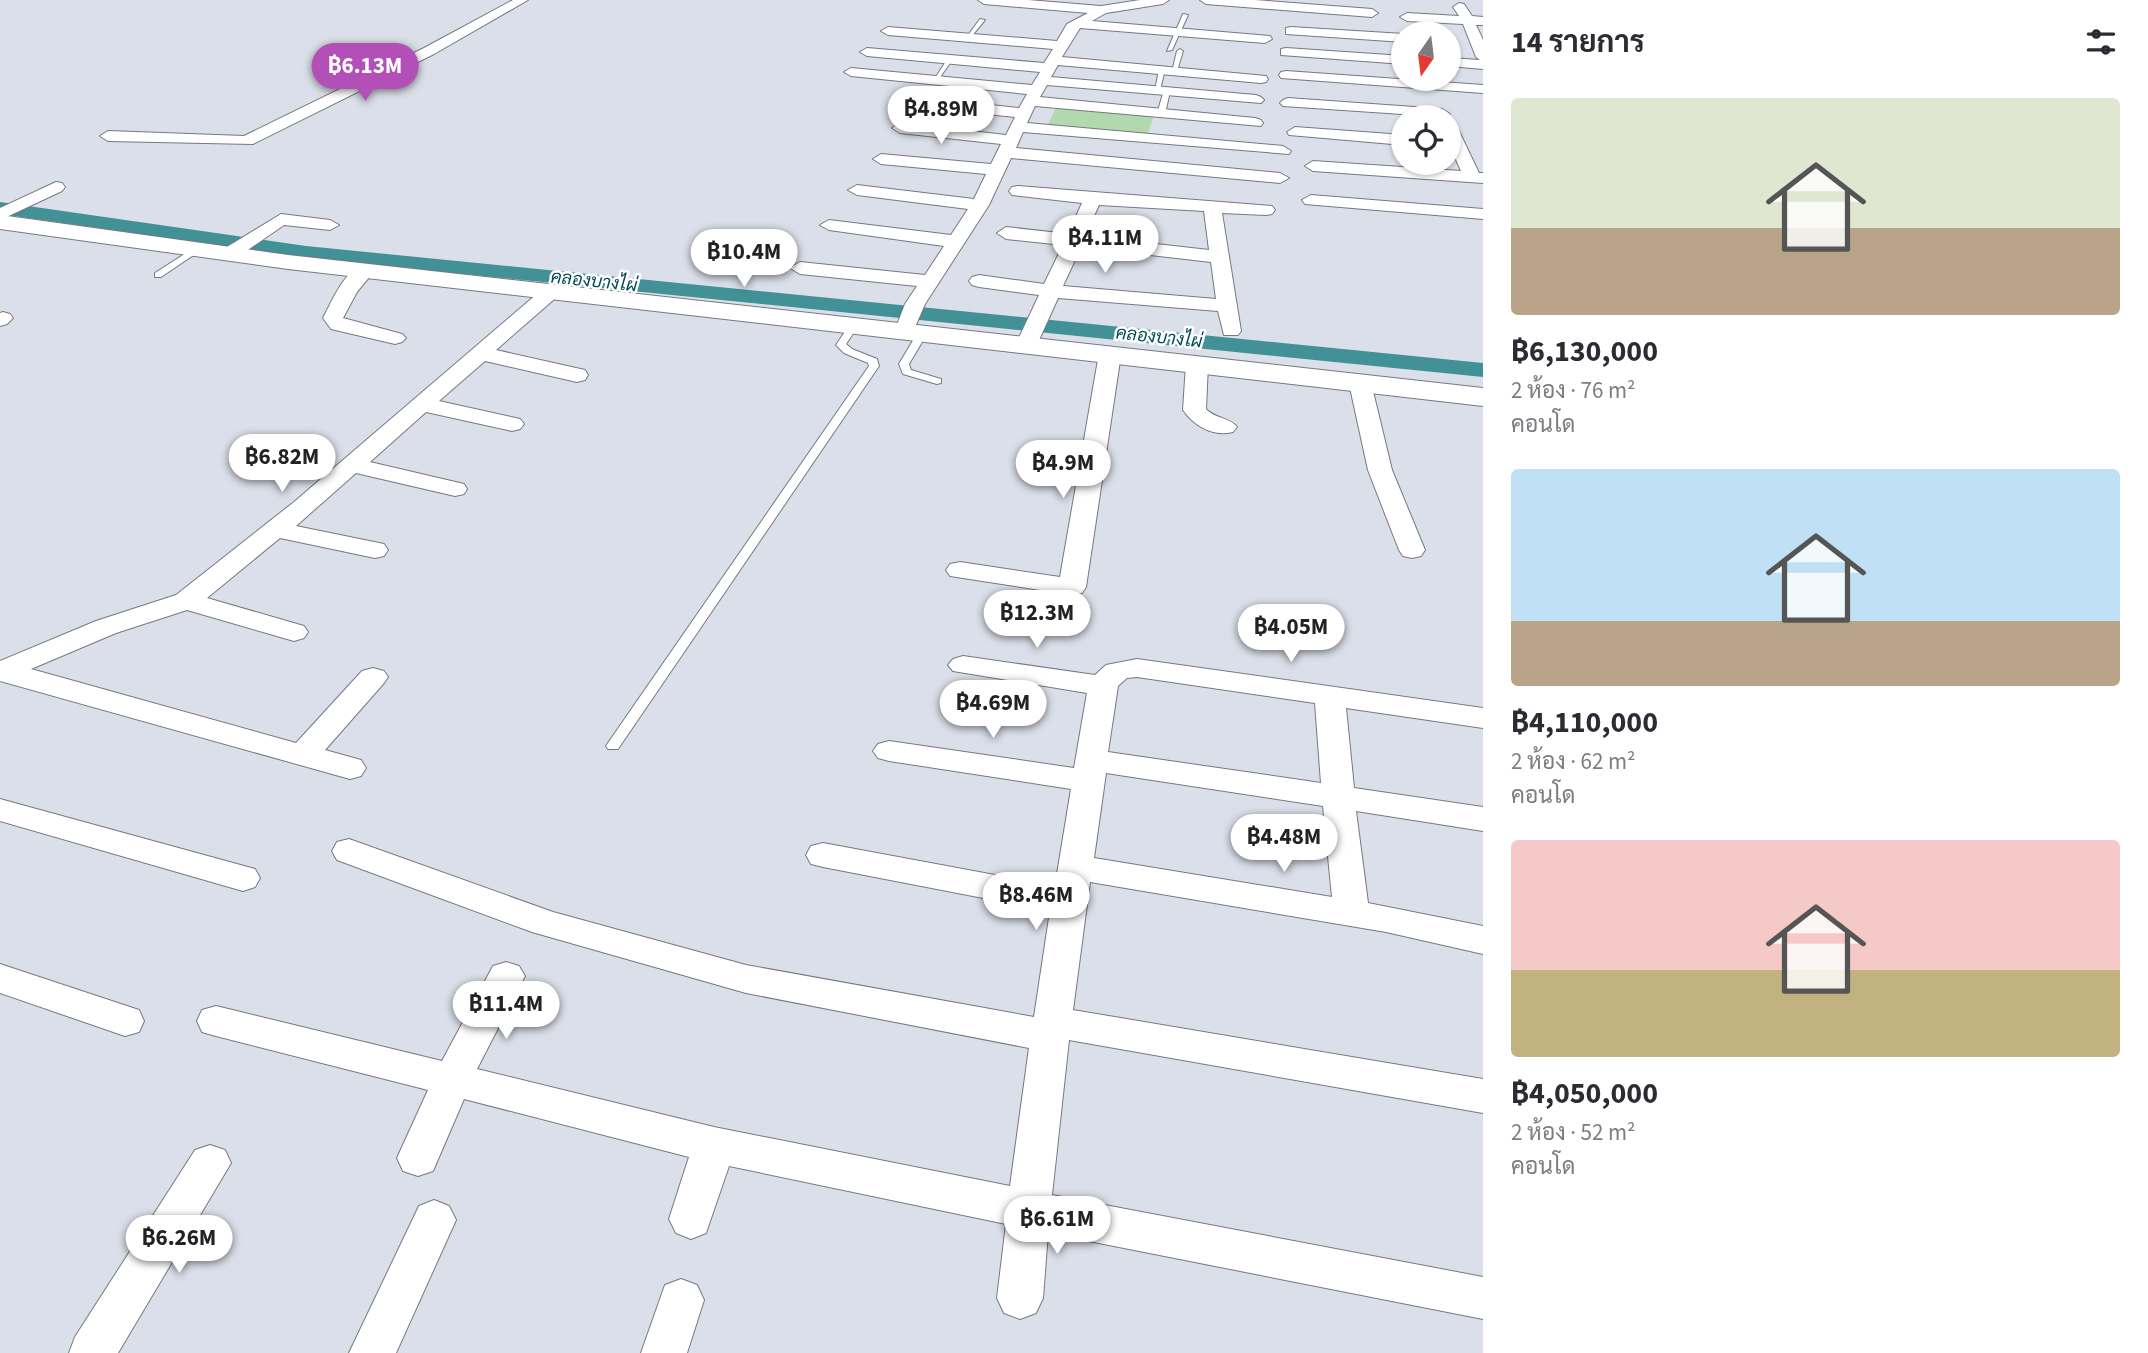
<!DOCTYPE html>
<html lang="th">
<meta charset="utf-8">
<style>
body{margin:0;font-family:"Source Sans 3",Sarabun,sans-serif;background:#f7f7f7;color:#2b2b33;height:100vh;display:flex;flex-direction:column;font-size:26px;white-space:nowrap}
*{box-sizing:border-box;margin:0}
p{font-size:23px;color:#7c7c81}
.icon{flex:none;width:38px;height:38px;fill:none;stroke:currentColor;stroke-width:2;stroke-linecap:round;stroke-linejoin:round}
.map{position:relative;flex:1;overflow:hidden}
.details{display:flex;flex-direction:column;background:#fff;width:665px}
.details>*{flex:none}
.needle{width:46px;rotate:194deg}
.buttons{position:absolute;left:1391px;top:21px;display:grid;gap:14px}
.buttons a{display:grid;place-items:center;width:70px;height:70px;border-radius:50%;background:#fff;box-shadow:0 2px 5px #0004;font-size:35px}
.price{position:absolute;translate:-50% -60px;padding:0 16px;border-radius:24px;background:#fff;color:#222;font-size:23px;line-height:46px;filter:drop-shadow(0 2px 4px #0008)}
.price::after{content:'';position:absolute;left:50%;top:42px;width:21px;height:16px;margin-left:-10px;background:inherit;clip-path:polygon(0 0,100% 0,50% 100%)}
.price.active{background:#b250b7;color:#fff}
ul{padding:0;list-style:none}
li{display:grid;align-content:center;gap:14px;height:371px;padding:0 28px}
li span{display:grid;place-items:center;height:217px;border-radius:7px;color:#555}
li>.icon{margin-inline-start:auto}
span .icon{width:126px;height:126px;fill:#fffc;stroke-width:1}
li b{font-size:30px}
h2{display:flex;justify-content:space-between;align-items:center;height:84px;padding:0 28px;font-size:30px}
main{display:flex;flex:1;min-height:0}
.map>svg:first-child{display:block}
</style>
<main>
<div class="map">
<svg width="1483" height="1353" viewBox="0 0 1483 1353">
<rect width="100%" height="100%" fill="#dbdfe9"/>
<polygon fill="#b1d9ad" points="1057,105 1154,114 1148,134 1048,125"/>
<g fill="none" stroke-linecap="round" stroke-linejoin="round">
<polygon fill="#419196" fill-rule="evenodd" points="0,202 306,246 1483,363 1483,377 306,258 0,214"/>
<defs>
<g id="lane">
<polygon points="1183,14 1188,15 1172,50 1167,51"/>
<polygon points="980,19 985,20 970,38 966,38"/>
<polygon points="1180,49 1183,51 1177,71 1172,72 1177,51"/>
<polygon points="948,58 953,59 938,80 934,80"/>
<polygon points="1162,67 1165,69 1160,90 1155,91 1159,69"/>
<polygon points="1164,90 1170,91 1165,114 1161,116 1157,114"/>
<polygon points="194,248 201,250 161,277 155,277 155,273"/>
<polygon points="854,322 859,325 846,344 852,349 877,359 879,366 618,749 608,749 606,746 608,743 869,366 868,363 844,353 836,345 851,323"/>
<polygon points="923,329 928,332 909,364 911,370 941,379 941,383 937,384 903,374 899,364 918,332"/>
</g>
<g id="street">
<polygon points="513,0 528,0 434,54 253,144 108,141 100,136 108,131 244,136 424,48"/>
<polygon points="978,0 1028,0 1101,6 1140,0 1169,0 1163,4 1106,13 1092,21 1270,36 1272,39 1265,43 1080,28 1062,57 1266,76 1268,79 1266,82 1261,83 1058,65 1051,77 1256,95 1261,97 1264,100 1261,103 1047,85 1040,97 1255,118 1261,120 1263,123 1261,126 1035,106 1027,123 1283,146 1291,151 1289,154 1023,132 1016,148 1280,173 1289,178 1280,183 1011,158 989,205 925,304 912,334 898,334 895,330 905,304 917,286 800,274 790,268 800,262 925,275 944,246 829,230 820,225 829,220 951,235 968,209 857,195 848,190 857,185 974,199 986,174 881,164 873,159 881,154 991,164 1001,144 900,133 892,128 900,123 1006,135 1015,117 919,107 911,102 919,97 1019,108 1027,94 851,76 844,72 851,68 1032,85 1040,72 867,56 860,52 867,48 1044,63 1053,49 888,35 881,31 888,27 1057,41 1067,24 1088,13 984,4"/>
<polygon points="1200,0 1255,0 1372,9 1378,13 1372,17 1206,4"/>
<polygon points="1459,3 1464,4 1472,16 1483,17 1483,25 1476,25 1483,40 1483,69 1449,66 1449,58 1480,60 1476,57 1463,24 1407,21 1400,17 1407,13 1459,16 1453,7"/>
<polygon points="1291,27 1404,34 1404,42 1286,34 1286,28"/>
<polygon points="1286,48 1404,56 1404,64 1281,55 1281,49"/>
<polygon points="1286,71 1483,85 1483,93 1281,78 1279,75 1281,72"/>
<polygon points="1288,98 1442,109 1450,114 1447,117 1283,106 1280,103 1283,100"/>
<polygon points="1449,122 1457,127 1479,173 1483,173 1483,183 1313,171 1305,166 1313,161 1461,171 1449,144"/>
<polygon points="1295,127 1404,135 1404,145 1289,135 1287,132"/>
<polygon points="56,182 62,183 65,187 62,191 0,220 0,208"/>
<path d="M 1018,186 L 1272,206 L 1275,210 L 1272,214 L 1266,215 L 1222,213 L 1241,331 L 1238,335 L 1224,335 L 1218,311 L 1058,298 L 1035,349 L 1019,349 L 1016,344 L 1039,295 L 979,287 L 972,285 L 969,281 L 972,277 L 979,275 L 1044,284 L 1063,245 L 1006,239 L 997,233 L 1006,227 L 1068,234 L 1082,203 L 1012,195 L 1009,191 L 1012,187 ZM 1099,205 L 1204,211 L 1209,250 L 1085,236 ZM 1081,247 L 1211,262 L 1216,299 L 1063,286 Z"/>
<polygon points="1311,195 1483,209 1483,219 1305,204 1302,200"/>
<polygon points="281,214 330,220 339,225 330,230 284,225 236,258 222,258 219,254 222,250"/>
<path d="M 365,264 L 375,270 L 357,292 L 343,318 L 402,334 L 406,338 L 402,342 L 395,344 L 331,329 L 323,318 C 332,301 345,269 365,264 Z"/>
<polygon points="552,285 559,287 562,291 559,295 496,350 585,370 588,375 585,380 577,382 485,361 439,401 520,419 524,424 520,429 512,431 426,412 370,462 464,484 467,489 464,494 455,496 356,473 296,526 384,544 388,550 384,556 375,558 280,538 207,598 304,626 308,632 304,638 294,641 187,610 116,633 31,669 296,743 362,671 373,668 384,671 388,677 384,683 325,750 361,760 366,768 361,776 350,779 0,681 0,661 96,621 176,595 294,502 545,287"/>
<polygon points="3,312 10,314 13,318 7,324 0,326 0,313"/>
<polygon points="1110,348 1118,349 1121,354 1086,587 1082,593 1072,595 950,576 946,570 950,564 960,562 1060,577 1099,354 1102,349"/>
<path d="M 1197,357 L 1205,359 L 1208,364 L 1206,409 C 1215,419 1230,417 1237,427 L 1233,432 C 1213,437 1194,426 1183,410 L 1186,364 L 1189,359 Z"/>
<polygon points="1360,376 1368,378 1371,383 1392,470 1425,550 1421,556 1412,558 1403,556 1399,550 1368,470 1349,383 1352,378"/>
<path d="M 963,656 L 1095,675 L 1106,665 L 1137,659 L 1483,708 L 1483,728 L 1346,708 L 1354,788 L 1483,807 L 1483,831 L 1356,811 L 1368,903 L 1483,926 L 1483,954 L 1386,932 L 1090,882 L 1073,1010 L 1483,1079 L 1483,1113 L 1069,1040 L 1052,1195 L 1483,1277 L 1483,1319 L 1048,1233 L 1043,1298 L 1036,1313 L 1020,1319 L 1004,1313 L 997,1298 L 1006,1224 L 729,1166 L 706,1233 L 691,1239 L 676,1233 L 669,1219 L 689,1157 L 464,1099 L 433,1171 L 418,1176 L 403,1171 L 397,1158 L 428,1090 L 216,1036 L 202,1032 L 197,1021 L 202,1010 L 216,1006 L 442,1061 L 493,966 L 506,962 L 519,966 L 525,976 L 477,1069 L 714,1127 L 1010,1186 L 1029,1048 L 746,993 L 532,932 L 337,860 L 332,851 L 337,842 L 349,839 L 553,912 L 746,965 L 1034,1017 L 1050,911 L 823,867 L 811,864 L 806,855 L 811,846 L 823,843 L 1055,886 L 1071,789 L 889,761 L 878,758 L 873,751 L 878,744 L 889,741 L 1074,768 L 1087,693 L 953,671 L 948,665 L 953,659 ZM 1137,677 L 1315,703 L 1321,783 L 1108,752 L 1118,686 L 1127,678 ZM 1106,773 L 1323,806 L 1332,897 L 1094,858 Z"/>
<polygon points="0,799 255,869 260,878 255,887 243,891 0,821"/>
<polygon points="0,964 139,1010 144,1021 139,1032 125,1036 0,993"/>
<polygon points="210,1145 225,1150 231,1163 118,1353 69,1353 75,1337 195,1150"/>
<polygon points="434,1200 449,1206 456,1220 396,1353 349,1353 419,1206"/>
<polygon points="681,1279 697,1285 704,1300 687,1353 641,1353 665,1285"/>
</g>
<polygon id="secondary" points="0,215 288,255 1483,388 1483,406 288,269 0,229"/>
</defs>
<use href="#lane" stroke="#757981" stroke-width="2"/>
<use href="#street" stroke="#757981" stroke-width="2"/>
<use href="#secondary" stroke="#757981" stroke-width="2"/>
<use href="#lane" fill="#fff" fill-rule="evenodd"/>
<use href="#street" fill="#fff" fill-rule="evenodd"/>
<use href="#secondary" fill="#fff" fill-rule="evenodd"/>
</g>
<g text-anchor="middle" stroke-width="5" stroke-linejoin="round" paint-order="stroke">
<g font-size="18" font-style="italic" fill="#004c50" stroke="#fff">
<text transform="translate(594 281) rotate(6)" y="6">คลองบางไผ่</text>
<text transform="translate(1159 337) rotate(6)" y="6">คลองบางไผ่</text>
</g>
</g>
</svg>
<div class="buttons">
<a><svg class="needle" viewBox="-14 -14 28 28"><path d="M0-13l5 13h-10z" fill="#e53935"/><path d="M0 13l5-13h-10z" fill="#7c7c81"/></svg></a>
<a><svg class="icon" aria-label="locate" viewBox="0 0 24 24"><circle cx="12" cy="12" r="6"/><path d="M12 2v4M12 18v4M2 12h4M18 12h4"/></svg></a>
</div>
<b class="price active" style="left:365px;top:103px">฿6.13M</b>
<b class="price" style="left:941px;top:146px">฿4.89M</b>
<b class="price" style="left:1105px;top:275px">฿4.11M</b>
<b class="price" style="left:744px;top:289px">฿10.4M</b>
<b class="price" style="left:282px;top:494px">฿6.82M</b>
<b class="price" style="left:1063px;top:500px">฿4.9M</b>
<b class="price" style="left:1037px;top:650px">฿12.3M</b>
<b class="price" style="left:1291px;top:664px">฿4.05M</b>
<b class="price" style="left:993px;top:740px">฿4.69M</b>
<b class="price" style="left:1284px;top:874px">฿4.48M</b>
<b class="price" style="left:1036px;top:932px">฿8.46M</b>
<b class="price" style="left:506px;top:1041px">฿11.4M</b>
<b class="price" style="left:1057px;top:1256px">฿6.61M</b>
<b class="price" style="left:179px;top:1275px">฿6.26M</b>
</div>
<section class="details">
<h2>14 รายการ<svg class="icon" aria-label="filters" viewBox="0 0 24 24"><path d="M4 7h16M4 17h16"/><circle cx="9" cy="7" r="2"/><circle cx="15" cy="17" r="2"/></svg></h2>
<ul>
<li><span style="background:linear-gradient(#dfe7d0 60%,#b9a48a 0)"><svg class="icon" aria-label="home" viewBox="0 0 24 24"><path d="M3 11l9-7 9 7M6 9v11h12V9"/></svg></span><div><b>฿6,130,000</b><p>2 ห้อง · 76 m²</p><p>คอนโด</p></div></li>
<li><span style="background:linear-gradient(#bfe0f5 70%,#b9a48a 0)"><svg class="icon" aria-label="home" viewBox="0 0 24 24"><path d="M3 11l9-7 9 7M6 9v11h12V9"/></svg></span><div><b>฿4,110,000</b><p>2 ห้อง · 62 m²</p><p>คอนโด</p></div></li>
<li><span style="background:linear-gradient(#f6c9c9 60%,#c2b280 0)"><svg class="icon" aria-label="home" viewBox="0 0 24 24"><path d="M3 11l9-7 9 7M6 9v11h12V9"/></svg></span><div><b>฿4,050,000</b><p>2 ห้อง · 52 m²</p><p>คอนโด</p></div></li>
</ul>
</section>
</main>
